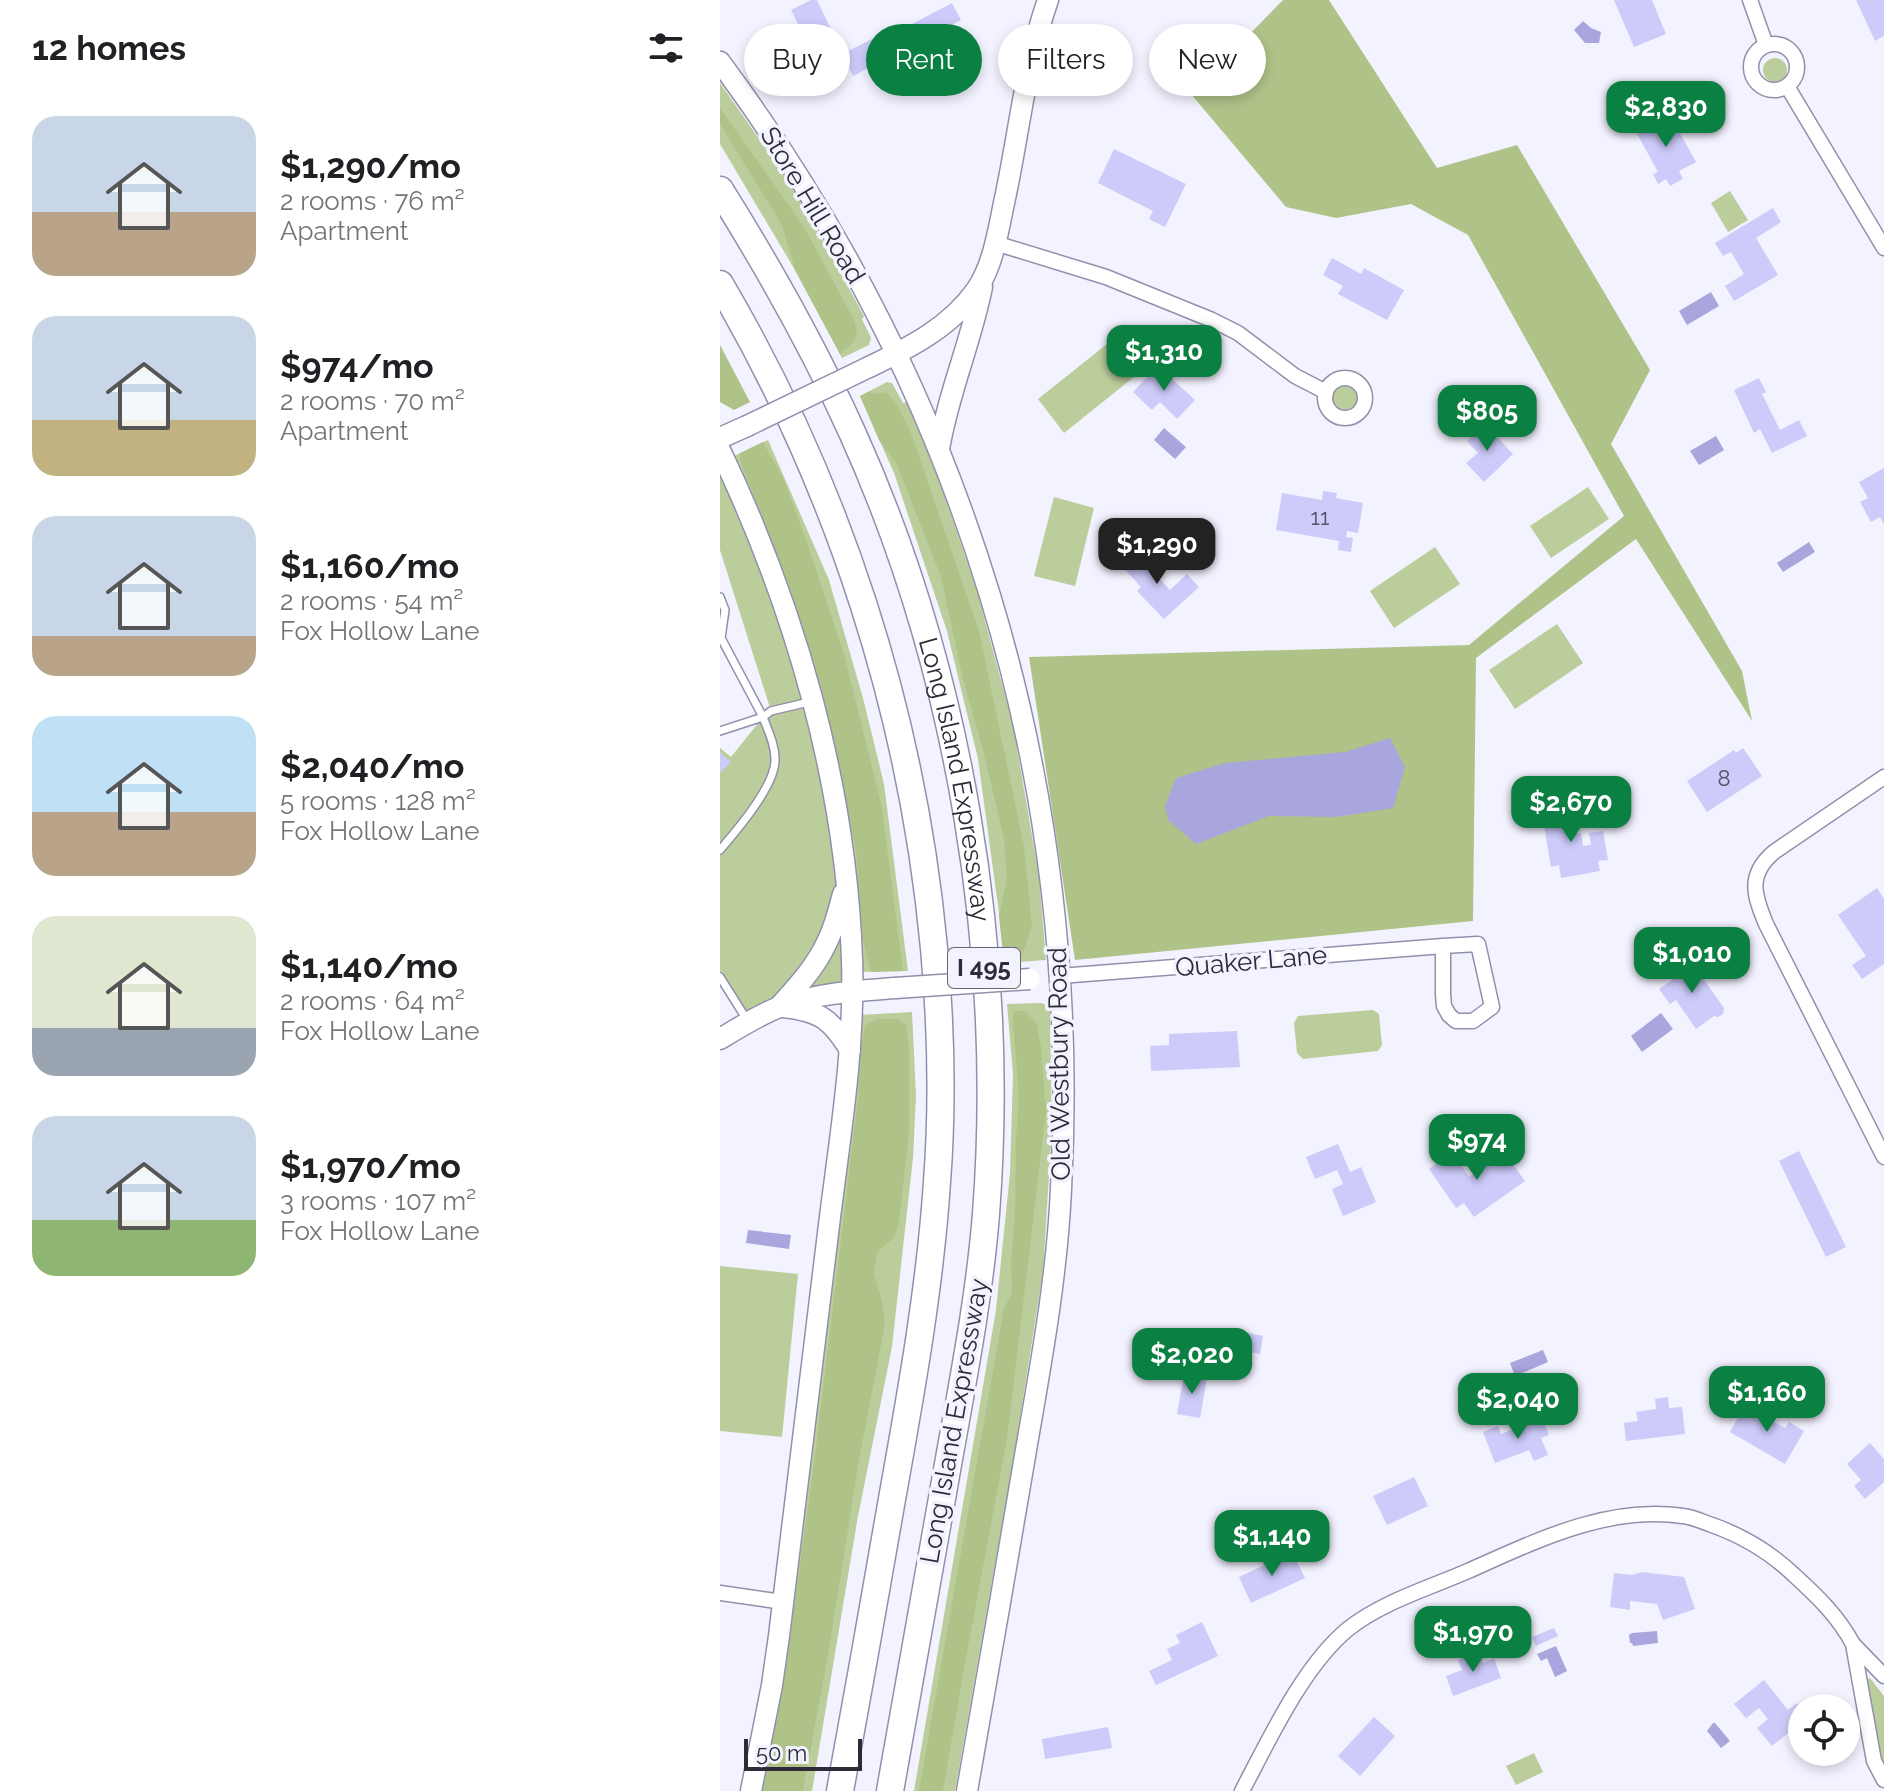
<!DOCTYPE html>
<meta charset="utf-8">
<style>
body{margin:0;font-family:Raleway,sans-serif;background:#f2f2f2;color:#202124;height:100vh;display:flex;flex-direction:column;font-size:30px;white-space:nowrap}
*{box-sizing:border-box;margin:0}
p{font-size:26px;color:#757577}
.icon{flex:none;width:44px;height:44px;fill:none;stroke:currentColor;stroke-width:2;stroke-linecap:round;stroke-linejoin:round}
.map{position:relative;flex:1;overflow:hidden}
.side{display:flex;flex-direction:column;background:#fff;width:720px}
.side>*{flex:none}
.top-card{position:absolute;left:24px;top:24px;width:760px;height:72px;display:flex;gap:16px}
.fabs{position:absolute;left:1068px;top:1694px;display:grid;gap:16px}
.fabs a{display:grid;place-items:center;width:72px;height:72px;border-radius:50%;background:#fff;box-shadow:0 4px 12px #0003;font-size:40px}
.scale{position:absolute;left:24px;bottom:20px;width:118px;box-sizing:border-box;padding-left:8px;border:4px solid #2c2b37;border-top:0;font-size:22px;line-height:28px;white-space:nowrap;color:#2c2b37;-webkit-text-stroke:6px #f3f2ff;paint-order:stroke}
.price{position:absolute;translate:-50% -68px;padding:0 18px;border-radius:16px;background:#0b8043;color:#fff;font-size:26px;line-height:52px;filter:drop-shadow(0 2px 4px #0008)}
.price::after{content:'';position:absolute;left:50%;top:48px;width:24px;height:18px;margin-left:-12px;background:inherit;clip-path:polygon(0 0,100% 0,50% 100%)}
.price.current{background:#222;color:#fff}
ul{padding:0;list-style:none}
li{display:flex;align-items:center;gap:24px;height:200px;padding:0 32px}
li span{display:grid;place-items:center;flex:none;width:224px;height:160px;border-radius:24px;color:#555}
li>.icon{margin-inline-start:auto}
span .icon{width:96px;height:96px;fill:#fffc;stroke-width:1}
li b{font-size:34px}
h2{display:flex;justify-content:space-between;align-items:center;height:96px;padding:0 32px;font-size:34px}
.pill{padding:0 28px;border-radius:36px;background:#fff;box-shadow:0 4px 12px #0003;font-size:28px;line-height:72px}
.pill.current{background:#0b8043;color:#fff}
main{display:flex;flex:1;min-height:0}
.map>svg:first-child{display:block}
</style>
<main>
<section class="side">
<h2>12 homes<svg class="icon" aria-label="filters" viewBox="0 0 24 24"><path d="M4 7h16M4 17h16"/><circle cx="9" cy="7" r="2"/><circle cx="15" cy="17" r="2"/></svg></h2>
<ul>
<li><span style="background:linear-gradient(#c9d6e8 60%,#b9a48a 0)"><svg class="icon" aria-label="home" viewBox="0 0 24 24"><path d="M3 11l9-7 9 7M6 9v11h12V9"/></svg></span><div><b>$1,290/mo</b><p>2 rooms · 76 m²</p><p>Apartment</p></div></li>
<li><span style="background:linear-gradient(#c9d6e8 65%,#c2b280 0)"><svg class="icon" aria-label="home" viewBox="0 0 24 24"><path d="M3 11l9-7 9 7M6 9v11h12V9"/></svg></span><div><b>$974/mo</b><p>2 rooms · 70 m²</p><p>Apartment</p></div></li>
<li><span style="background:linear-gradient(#c9d6e8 75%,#b9a48a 0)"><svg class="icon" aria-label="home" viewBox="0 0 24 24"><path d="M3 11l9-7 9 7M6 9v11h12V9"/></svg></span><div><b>$1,160/mo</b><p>2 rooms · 54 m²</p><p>Fox Hollow Lane</p></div></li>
<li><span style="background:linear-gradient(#bfe0f5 60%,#b9a48a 0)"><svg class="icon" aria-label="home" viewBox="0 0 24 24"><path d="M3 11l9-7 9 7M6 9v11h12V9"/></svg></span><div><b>$2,040/mo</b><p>5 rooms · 128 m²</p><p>Fox Hollow Lane</p></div></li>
<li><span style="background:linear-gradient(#dfe7d0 70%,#9aa5b1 0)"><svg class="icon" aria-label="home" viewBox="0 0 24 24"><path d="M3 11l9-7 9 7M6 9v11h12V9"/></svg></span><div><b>$1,140/mo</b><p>2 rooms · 64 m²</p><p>Fox Hollow Lane</p></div></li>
<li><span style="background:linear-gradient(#c9d6e8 65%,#8fb573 0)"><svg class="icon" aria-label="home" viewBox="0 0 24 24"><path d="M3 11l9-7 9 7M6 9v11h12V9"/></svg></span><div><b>$1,970/mo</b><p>3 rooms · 107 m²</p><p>Fox Hollow Lane</p></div></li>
</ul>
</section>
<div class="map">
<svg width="1164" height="1791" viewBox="0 0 1164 1791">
<rect width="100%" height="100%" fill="#f3f2ff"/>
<g fill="#bccd9c">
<circle cx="1055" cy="70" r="12"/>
<polygon points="0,83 75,190 144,316 142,319 151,338 149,345 122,358 75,270 0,144"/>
<polygon points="1010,191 1028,220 1008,232 991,203"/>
<polygon points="387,344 414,377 344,433 318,399"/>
<polygon points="167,382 172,383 183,403 187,402 215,468 257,591 293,725 319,876 326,960 284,963 279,913 258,759 227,631 174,473 140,396"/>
<circle cx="625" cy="399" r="13"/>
<polygon points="48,440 109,580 143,698 164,784 188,971 141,972 134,867 12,457"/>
<polygon points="0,450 92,701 133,991 28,1022 0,977 0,748 11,757 43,717 51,711 0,550"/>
<polygon points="868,487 889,519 831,558 810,526"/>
<polygon points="334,497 374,508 355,586 314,576"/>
<polygon points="715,547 740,584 674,628 650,591"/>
<polygon points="837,624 863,663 795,709 769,670"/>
<polygon points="957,934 973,956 943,978 926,956"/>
<polygon points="321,1003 330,1006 332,1128 323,1271 293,1463 235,1791 194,1791 276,1310 290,1173 293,1074 287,1004"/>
<polygon points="653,1010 659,1014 662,1045 658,1051 583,1059 577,1053 574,1023 578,1016"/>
<polygon points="192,1012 196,1096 193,1158 172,1347 138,1516 92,1791 38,1791 139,1015"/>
<polygon points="0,1266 78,1274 62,1437 0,1431"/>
<polygon points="1150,1678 1164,1696 1164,1770 1160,1760 1146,1681 1147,1679"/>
<polygon points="814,1753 823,1772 796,1785 786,1766"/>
</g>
<g fill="#afc389">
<polygon points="563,0 609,0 717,168 797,145 930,370 891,444 1022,671 1032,721 916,539 756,658 753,921 355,960 309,657 749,645 904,516 748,235 691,204 616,218 566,207 471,94"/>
<path d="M 0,108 L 84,227 L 133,318 C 141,338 135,342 120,354 L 75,270 L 62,225 L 0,124 Z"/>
<polygon points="0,345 30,402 14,410 0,402"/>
<polygon points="150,391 154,394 166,392 177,404 191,433 259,631 304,846 312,926 305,948 297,962 284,963 279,916 287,879 284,839 264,754 243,679 221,577 177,465 159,440 140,396"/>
<polygon points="43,442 64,480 87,542 124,654 162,808 183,971 151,972 142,937 136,850 115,745 73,595 20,460 20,453"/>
<polygon points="294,1011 304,1011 316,1022 321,1047 326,1112 287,1439 243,1674 223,1791 199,1791 284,1308 292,1293 291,1262 295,1210 296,1141 299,1095 293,1021"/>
<polygon points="157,1019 177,1019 186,1025 189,1049 189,1133 179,1223 174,1238 157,1252 154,1274 162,1301 165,1324 139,1460 109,1649 83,1791 43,1791 66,1666 94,1464 138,1098 141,1045 145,1025"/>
</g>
<g fill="#a9a5dd">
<polygon points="863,21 871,28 881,32 879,43 865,43 854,30"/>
<polygon points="991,292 999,306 967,325 959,311"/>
<polygon points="444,428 466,447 455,459 434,440"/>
<polygon points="996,436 1004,450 979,465 970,451"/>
<polygon points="1089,542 1095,552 1063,572 1057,563"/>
<polygon points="670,738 685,767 673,808 616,817 549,816 476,844 448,820 445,806 456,778 505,763 625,752"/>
<polygon points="941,1013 953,1029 922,1052 911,1036"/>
<polygon points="28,1230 71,1235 69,1249 26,1243"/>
<polygon points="823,1350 828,1362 795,1376 790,1363"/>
<polygon points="937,1631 938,1643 913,1646 912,1643 910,1643 909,1635 912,1633"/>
<polygon points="836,1646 847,1671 835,1677 827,1658 821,1661 817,1654"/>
<polygon points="993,1723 995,1723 1010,1741 1001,1748 987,1731"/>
</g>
<g fill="#cdcbf9">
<polygon points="91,0 97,0 118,44 94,56 71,10"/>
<polygon points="894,0 932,0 946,34 914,47"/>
<polygon points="1136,0 1164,0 1164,36 1155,41"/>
<polygon points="232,3 241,20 133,76 122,54 152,39 158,50 172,42 169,36"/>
<polygon points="948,112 976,162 959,171 963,179 950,186 946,179 938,184 933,174 938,172 915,130"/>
<polygon points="394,149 466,184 445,227 429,219 433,211 378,183"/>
<polygon points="1053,208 1061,222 1036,238 1058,275 1014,301 1005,286 1024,274 1011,252 1003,256 995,243"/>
<polygon points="612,258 641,274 644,268 684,290 667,320 618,294 623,286 603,275"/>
<polygon points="438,366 475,400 457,419 440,402 432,410 413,392"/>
<polygon points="1039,378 1046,392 1042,394 1060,430 1079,420 1087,436 1052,453 1040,429 1034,433 1014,390"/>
<polygon points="765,424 793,454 764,482 746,463 758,453 747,441"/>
<polygon points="1164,468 1164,525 1160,517 1151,522 1140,502 1148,498 1139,482"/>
<polygon points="603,491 617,493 616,498 643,503 638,533 627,531 626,537 633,538 631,552 618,550 619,541 556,530 562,493 602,500"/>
<polygon points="412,549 450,590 467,574 479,587 444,619 417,591 421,587 398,562"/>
<polygon points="1023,748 1042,776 987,812 967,781 1014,750 1016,753"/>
<polygon points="0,752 11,762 0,773"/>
<polygon points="848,804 852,834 861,833 863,846 871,845 869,833 883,831 888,860 878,861 880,871 841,878 839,865 831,867 821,808"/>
<polygon points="1157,888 1164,899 1164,964 1142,979 1132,965 1146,956 1118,915"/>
<polygon points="970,960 1004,1008 1003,1014 998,1017 994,1016 976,1029 956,1000 950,1004 939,989 952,980 949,975"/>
<polygon points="517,1031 520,1067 431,1071 430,1046 449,1045 449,1034"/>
<polygon points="618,1144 630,1172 641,1167 656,1202 623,1216 612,1189 623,1184 617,1170 595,1179 586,1157"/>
<polygon points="1079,1151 1126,1247 1106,1257 1059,1161"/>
<polygon points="732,1152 749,1177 784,1152 805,1181 754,1217 744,1203 736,1208 709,1169"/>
<polygon points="511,1329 543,1336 540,1354 507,1347"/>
<polygon points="464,1374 487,1378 480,1418 457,1414"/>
<polygon points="948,1397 949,1408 962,1407 965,1434 906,1441 904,1423 918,1421 916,1412 936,1409 935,1399"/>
<polygon points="1025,1405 1065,1428 1069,1422 1084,1431 1065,1464 1010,1432"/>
<polygon points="822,1418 829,1435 821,1438 828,1455 814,1461 809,1450 775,1463 763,1432 778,1426 781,1434"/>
<polygon points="1150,1443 1164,1459 1164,1482 1145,1499 1134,1486 1141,1480 1127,1464"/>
<polygon points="694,1477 708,1506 667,1525 653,1496"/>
<polygon points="572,1552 585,1578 531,1603 519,1577"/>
<polygon points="922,1572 964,1577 975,1609 943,1620 937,1604 910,1601 910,1610 890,1607 894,1573 912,1575"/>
<polygon points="482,1622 498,1656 436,1685 429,1671 452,1660 447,1649 460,1643 456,1635"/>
<polygon points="834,1628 838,1636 816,1646 812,1637"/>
<polygon points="759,1652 763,1663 774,1658 781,1678 733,1696 726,1676 742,1670 738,1660"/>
<polygon points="1044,1680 1068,1710 1077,1703 1082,1709 1082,1743 1072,1730 1052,1746 1037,1728 1048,1719 1039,1708 1026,1718 1014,1704"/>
<polygon points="654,1717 675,1736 640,1776 618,1756"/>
<polygon points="388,1727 392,1748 325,1759 322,1739"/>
</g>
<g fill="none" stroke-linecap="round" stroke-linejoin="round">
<defs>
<g id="lane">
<polyline points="0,597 5,610 1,638"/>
<polyline points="0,636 43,717 0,731"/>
<path d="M 0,850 C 17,830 56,785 55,759 C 55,744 48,731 43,717 L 51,711 L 89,702"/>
<polyline points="0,977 27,1020"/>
</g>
<g id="street">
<polyline points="1030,0 1046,45"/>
<circle cx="1054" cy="67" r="23"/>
<polyline points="1067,86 1164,248"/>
<polyline points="275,243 386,277 492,320 518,333 575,376 606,392"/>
<circle cx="625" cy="398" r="20"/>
<path d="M 1164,777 L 1054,852 C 1027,875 1034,895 1046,924 L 1164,1157"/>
<polyline points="340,976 723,946 758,944 772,1007 753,1021 736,1021 729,1015 724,1006 723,994 723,946"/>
<polyline points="0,1593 63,1602"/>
<polyline points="1164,1676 1133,1644 1154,1761 1164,1780"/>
<path d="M 522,1791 C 549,1740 583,1666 628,1629 C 662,1602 709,1588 748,1571 C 816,1541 887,1505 963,1516 C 973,1517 983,1522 992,1525 C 1023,1536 1051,1553 1074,1575 C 1097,1596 1118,1616 1133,1644"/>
</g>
<g id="secondary">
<path d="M 0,62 C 243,389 363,781 341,1189 C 337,1277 321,1363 306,1450 C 287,1564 267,1677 247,1791"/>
<path d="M 149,367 C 189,348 231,327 257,289 C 273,265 278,232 284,203 C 299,135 305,65 328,0"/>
<polyline points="0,438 27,426"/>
<path d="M 219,449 C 228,394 251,342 262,287"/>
<path d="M 0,450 C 75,607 126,783 132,959 C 135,1049 120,1136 109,1225 C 93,1362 76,1499 59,1636 L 52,1685 L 31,1791"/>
<path d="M 59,1007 C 75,989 92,971 103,950 C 113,932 118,913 123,894"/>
<path d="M 63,1007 C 100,1011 111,1019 130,1050"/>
<path d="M 0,1039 C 20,1027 40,1014 62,1006 C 98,993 137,991 175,988"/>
</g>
<g id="highway">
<path id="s1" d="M 0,190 C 49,268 94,348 132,432 C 240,670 286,954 266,1214 C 259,1301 242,1385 227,1470 C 208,1577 189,1684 170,1791"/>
<path d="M 0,284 C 119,487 192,713 214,948 C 221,1025 223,1104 217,1182 C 210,1288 191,1393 172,1499 C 155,1596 138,1694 120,1791"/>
</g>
</defs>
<use href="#lane" stroke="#9190ac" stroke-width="10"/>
<use href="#street" stroke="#9190ac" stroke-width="17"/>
<use href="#secondary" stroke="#9190ac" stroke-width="23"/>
<use href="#highway" stroke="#9190ac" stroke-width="29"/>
<use href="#lane" stroke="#fff" stroke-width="7"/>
<use href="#street" stroke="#fff" stroke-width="14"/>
<use href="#secondary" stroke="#fff" stroke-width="20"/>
<use href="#highway" stroke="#fff" stroke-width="26"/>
<defs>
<g id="secondary-bridge">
<polyline points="27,426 149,367"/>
<polyline points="175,988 310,979"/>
</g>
</defs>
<use href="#secondary-bridge" stroke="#9190ac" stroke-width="23" stroke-linecap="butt"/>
<use href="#secondary-bridge" stroke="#fff" stroke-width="20"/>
</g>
<g text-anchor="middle" stroke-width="7" stroke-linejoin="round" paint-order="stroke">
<g font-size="22" fill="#545368">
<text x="600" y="525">11</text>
<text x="1004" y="786">8</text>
</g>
<rect fill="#f3f2ff" stroke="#686773" stroke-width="2" x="228" y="948" width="72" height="40" rx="6"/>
<g font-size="24" font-weight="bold" fill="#2c2b37">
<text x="264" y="976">I 495</text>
</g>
<g font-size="26" fill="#2c2b37" stroke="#f3f2ff">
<text transform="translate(93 205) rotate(59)" y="9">Store Hill Road</text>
<text dy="9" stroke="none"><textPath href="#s1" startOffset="640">Long Island Expressway</textPath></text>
<text transform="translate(531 961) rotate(-5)" y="9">Quaker Lane</text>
<text transform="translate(339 1064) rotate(-91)" y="9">Old Westbury Road</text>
<text transform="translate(234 1421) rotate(-80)" y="9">Long Island Expressway</text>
</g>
</g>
</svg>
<div class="fabs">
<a><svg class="icon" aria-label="locate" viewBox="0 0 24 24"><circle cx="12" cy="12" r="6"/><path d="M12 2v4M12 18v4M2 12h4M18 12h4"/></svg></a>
</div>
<div class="scale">50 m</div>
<b class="price" style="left:946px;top:149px">$2,830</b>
<b class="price" style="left:444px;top:393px">$1,310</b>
<b class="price" style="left:767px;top:453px">$805</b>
<b class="price current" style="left:437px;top:586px">$1,290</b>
<b class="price" style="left:851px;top:844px">$2,670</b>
<b class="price" style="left:972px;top:995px">$1,010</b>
<b class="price" style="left:757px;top:1182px">$974</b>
<b class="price" style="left:472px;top:1396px">$2,020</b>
<b class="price" style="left:1047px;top:1434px">$1,160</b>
<b class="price" style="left:798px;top:1441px">$2,040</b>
<b class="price" style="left:552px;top:1578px">$1,140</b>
<b class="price" style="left:753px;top:1674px">$1,970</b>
<div class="top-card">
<a class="pill">Buy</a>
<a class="pill current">Rent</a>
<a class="pill">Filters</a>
<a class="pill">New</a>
</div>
</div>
</main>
